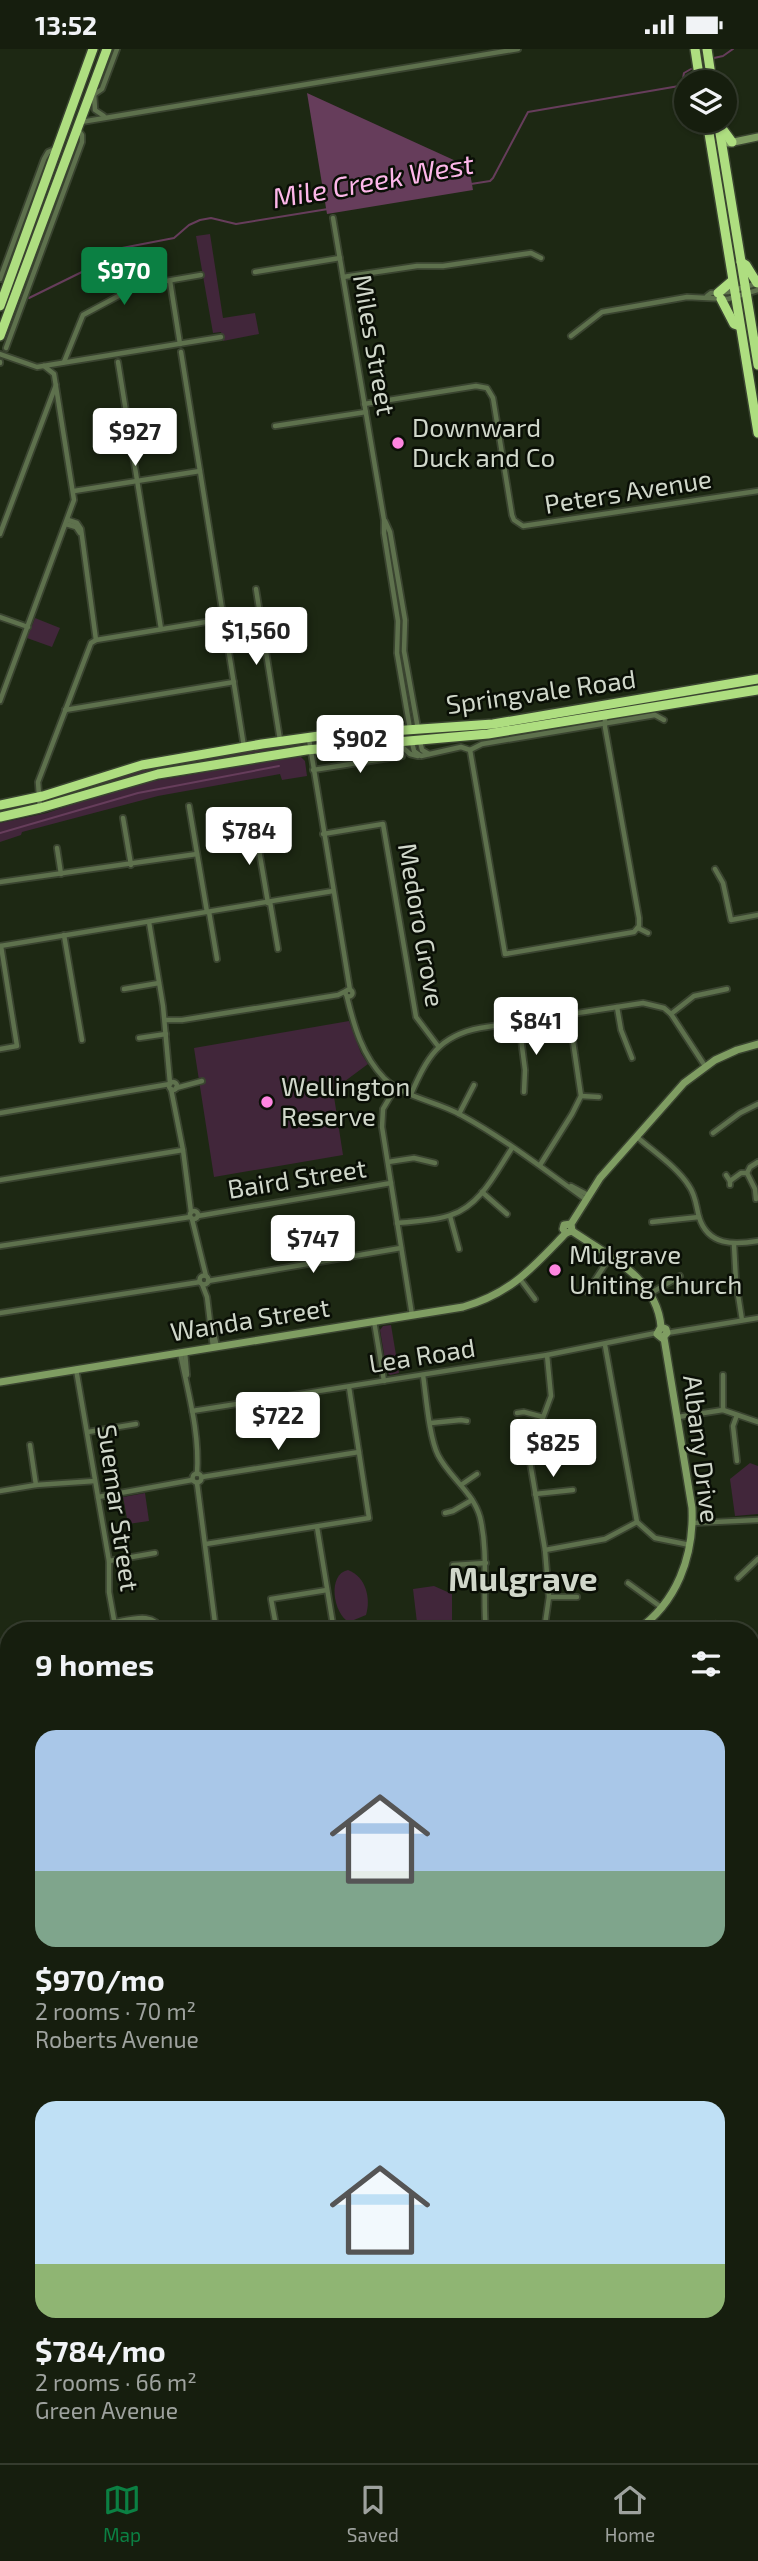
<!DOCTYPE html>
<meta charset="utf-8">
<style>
body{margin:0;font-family:"Exo 2",sans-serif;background:#232b1c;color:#f1f3f6;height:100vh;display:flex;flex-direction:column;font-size:26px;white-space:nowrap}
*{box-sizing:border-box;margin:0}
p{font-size:23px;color:#9ea29e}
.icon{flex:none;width:38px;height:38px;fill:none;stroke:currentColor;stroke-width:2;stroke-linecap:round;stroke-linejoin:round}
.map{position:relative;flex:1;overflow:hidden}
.details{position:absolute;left:0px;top:1573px;width:760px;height:842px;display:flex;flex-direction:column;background:#161e0e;border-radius:28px 28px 0 0;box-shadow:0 2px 5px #0004,0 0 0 2px #353c2e}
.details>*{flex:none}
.controls{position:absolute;left:674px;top:21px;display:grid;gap:14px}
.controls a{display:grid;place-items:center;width:63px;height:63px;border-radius:50%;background:#161e0e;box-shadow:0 2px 5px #0004,0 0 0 2px #353c2e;font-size:35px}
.price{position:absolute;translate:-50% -60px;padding:0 16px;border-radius:7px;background:#fff;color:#222;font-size:23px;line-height:46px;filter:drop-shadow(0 2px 4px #0008)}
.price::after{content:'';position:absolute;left:50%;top:42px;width:21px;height:16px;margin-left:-10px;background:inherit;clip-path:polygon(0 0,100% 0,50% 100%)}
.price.on{background:#0b8043;color:#fff}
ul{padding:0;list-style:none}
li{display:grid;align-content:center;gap:14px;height:371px;padding:0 35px}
li span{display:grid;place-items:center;height:217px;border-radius:21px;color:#555}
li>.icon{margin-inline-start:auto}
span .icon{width:126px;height:126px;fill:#fffc;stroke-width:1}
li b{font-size:30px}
h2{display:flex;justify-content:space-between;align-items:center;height:84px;padding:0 35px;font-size:30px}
.status{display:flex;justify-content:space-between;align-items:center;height:49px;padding:0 35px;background:#161e0e;direction:ltr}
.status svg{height:19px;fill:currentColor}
.dock{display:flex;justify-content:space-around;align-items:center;height:98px;border-top:2px solid #353c2e;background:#161e0e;font-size:19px;color:#9ea29e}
.dock a{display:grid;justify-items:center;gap:4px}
.dock .on{color:#0b8043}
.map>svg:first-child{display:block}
</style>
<div class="status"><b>13:52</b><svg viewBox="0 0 49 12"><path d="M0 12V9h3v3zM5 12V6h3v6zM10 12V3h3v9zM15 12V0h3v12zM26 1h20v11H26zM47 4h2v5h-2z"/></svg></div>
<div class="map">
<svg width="758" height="2414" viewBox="0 0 758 2414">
<rect width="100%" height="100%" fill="#1d2813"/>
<g fill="#41263a">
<polygon points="210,185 223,269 255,264 259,285 223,292 221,283 213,284 196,187"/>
<polygon points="35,569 60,579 52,598 27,589"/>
<polygon points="295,695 304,697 138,726 42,751 145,717"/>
<polygon points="300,707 305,712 307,727 282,731 280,725 158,747 22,783 21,786 0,793 0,774 47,764 118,740 153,732"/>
<polygon points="349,972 361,1004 368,1015 333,1041 343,1106 214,1128 194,999"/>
<polygon points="391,1276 399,1324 390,1326 387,1323 380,1281 383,1277"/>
<polygon points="750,1414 758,1417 758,1465 735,1467 730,1430"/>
<polygon points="145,1444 149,1472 128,1475 123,1448"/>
<path d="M 348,1521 C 366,1528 371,1549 366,1566 L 349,1573 C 333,1565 327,1525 348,1521 Z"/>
<polygon points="434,1537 452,1545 452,1578 436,1582 418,1582 413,1540"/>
<polygon points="758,1751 758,1888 751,1902 751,1768"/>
<polygon points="9,1919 9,2040 0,2041 0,1921"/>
</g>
<polygon fill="#663d5b" points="307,44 469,118 473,141 327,165"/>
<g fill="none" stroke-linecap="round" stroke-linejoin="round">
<g stroke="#663d5b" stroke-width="2">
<polyline points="714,9 723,7 733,0"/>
<polyline points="471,135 490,132 493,129 528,63 679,37 682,35 684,24 691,20"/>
<polyline points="29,249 90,219 122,199 174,189 189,176 200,171 211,169 236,175 328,160"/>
<polyline points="0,784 138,744 279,717"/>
</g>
<defs>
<g id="street">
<polyline points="94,44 95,61 104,67"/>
<polyline points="92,47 102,40 117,0"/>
<polyline points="81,73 518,0"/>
<polyline points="333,169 384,471 384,484 398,572 397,604 410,680"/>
<polyline points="255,223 340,209"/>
<polyline points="343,228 417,217 443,217 531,204 541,209"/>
<polyline points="0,230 44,110 48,103 58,99"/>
<polyline points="170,232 180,295"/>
<polyline points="707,247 711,244 728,243 755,235"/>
<polyline points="571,287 602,263 687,248 728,250 758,241"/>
<polyline points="6,299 82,93 82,86 78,81"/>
<polyline points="181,303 244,698"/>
<polyline points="0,305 37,318 221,288"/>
<polyline points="64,313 83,266 137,237 201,226"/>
<polyline points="118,313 161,580"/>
<polyline points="0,314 0,313"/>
<polyline points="364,355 476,337 487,339 493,349 512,466 514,471 523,477 758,442"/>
<polyline points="275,377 366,363"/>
<polyline points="74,442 200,422"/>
<polyline points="68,471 77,474 81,480 96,591"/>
<polyline points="385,472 390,483 405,571 404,602 418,680"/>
<polyline points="66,475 76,478 80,484"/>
<polyline points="0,485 56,336"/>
<polyline points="256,540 280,691"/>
<polyline points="0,568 28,578"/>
<polyline points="0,652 74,451 54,325 44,317"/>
<polyline points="65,661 234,633"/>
<polyline points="309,690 350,941"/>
<polyline points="420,692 422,701 429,705"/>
<polyline points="412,693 414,702 421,707 461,698 470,701 482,695 655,666 664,671"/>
<polyline points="399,695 410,705 418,707"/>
<polyline points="470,701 505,905 634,883 639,877 639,869 605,678 605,667"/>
<polyline points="313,721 402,707"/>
<polyline points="189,757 207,863"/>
<polyline points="40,759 38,733 91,594 96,591 224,570"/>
<polyline points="123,769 131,816"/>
<polyline points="255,778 268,854"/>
<polyline points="323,785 383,775 416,968 438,997"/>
<polyline points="57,799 61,825"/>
<polyline points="715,820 723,834 731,871 758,866"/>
<polyline points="0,833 197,805"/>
<polyline points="270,853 278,900"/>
<polyline points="209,863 217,910"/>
<polyline points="149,873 163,957 170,1034"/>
<polyline points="638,879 648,884"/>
<polyline points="64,886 82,991"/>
<polyline points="0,897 333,842"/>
<polyline points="124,940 159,934"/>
<circle cx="349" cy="944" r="3.5"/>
<path d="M 347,948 C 354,977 362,1006 384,1029 C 404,1049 437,1052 461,1066 C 505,1090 545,1121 585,1150"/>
<polyline points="617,958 621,981 632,1009"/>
<polyline points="671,965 694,947 727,940"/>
<polyline points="165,971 182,971 338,946 346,942"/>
<polyline points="519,974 525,1021 524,1043"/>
<polyline points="139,989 166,985"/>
<polyline points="0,1000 17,997 1,897"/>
<circle cx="173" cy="1037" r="4"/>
<polyline points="396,1038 383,1060 382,1078 412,1266"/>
<polyline points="176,1039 202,1032"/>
<polyline points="171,1040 183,1101 191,1163"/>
<path d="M 411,1045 C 427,1009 438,987 480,979 L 643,954 L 664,959 L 671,965 L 705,1017"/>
<polyline points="581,1047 599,1048"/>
<polyline points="0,1064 170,1035"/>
<polyline points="459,1065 474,1036"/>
<polyline points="713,1084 740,1064 758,1055"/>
<path d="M 637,1088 C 654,1103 677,1118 689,1137 C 696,1147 696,1157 699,1168 C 708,1197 734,1196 758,1192"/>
<polyline points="388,1113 414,1109 435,1114"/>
<polyline points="540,1116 572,1065 581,1047 569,965"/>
<polyline points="747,1124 755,1140 756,1150"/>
<polyline points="726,1126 730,1132 730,1136"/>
<polyline points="0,1131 183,1101"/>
<polyline points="730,1132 741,1124 747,1124 750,1118 758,1113"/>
<polyline points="571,1137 588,1146"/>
<polyline points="482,1143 507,1165"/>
<circle cx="194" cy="1166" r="4"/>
<polyline points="198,1167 391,1134"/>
<polyline points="450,1167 459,1200"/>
<polyline points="192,1170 206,1227"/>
<polyline points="652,1173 699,1168"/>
<path d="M 397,1174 C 414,1172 435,1172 451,1166 C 481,1156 496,1123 512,1099"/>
<polyline points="734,1196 736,1233 742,1271"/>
<polyline points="0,1197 190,1168"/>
<circle cx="204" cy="1231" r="4.5"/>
<polyline points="520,1230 535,1250"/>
<polyline points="208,1232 401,1199"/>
<polyline points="202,1235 207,1248 213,1298"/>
<polyline points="587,1243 610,1208"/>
<polyline points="651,1244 680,1227"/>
<polyline points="0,1264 200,1233"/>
<polyline points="374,1272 384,1332"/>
<polyline points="213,1281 217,1298"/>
<polyline points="667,1284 758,1269"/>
<polyline points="605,1296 637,1473 655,1489 690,1496"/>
<path d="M 180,1303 C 188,1344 200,1384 197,1425"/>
<polyline points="185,1303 187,1326"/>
<polyline points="76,1320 109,1512 109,1543 116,1582"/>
<path d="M 423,1326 C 426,1346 429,1388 438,1406 C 449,1428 473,1443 480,1468 C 489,1506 482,1544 486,1582"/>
<polyline points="723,1326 723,1360"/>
<polyline points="192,1362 547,1306 656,1284"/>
<polyline points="517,1364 524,1363 543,1368"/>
<polyline points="737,1366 733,1377 737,1412"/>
<polyline points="678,1368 723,1361 758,1373"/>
<polyline points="431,1374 461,1371 467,1372"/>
<polyline points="538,1382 564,1390"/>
<polyline points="88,1383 136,1375"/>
<polyline points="30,1396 36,1436"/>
<circle cx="197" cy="1429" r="4.5"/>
<polyline points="202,1428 359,1403"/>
<polyline points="197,1434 216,1582"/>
<polyline points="461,1436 477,1425"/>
<polyline points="0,1442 36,1436 95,1432"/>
<polyline points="535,1445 573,1441"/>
<polyline points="98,1448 192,1431"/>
<polyline points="445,1464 453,1462 472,1451"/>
<polyline points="693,1474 758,1471"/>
<polyline points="317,1478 334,1582"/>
<polyline points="206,1495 369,1469 349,1338"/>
<polyline points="545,1501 605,1490 637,1473"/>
<polyline points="109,1512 155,1504"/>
<polyline points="453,1516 486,1514"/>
<polyline points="738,1529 758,1510"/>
<polyline points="628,1534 661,1558"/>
<polyline points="549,1548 577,1548"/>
<path d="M 115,1573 C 133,1570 153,1562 163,1582"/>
<polyline points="277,1582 271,1550 327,1541"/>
<polyline points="544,1582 549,1548 545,1501 530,1413 531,1401 551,1347 547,1306"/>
<polyline points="713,1582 716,1575"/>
<polyline points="0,1614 9,1612"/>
<polyline points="751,1627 758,1618"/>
<polyline points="751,1655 758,1659"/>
<polyline points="0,1797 9,1798"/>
<polyline points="2,1851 8,1890"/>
<polyline points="0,2073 9,2072"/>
<polyline points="751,2237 758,2233"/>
<polyline points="751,2262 758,2257"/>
<polyline points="751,2318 758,2310"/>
<polyline points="751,2323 758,2315"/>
<polyline points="751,2331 758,2336"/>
<polyline points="751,2403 758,2401"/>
<polyline points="83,2406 84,2414"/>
<polyline points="211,2406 221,2406"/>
<polyline points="266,2406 268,2414"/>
<polyline points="323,2406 323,2414"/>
<polyline points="656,2406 660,2414"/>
<polyline points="729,2407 732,2406"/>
<polyline points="730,2412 738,2406"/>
<polyline points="138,2414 140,2406"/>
<polyline points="213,2414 214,2407"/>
<polyline points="389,2414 393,2406"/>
<polyline points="495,2414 499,2406"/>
<polyline points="708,2414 717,2408"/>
</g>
<g id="secondary">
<polyline points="729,94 758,88"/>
<polyline points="571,1175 564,1176 563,1180 566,1184 572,1182 571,1175 600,1129 684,1034 715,1011 737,1001 758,995"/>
<path d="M 572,1182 C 609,1207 657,1229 661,1278 L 657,1285 L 662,1289 L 667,1284 L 666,1280 L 661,1278"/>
<path d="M 0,1333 L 463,1258 C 512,1244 533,1218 566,1184"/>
<path d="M 636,1582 C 677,1554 694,1507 692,1459 L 664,1289"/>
<polyline points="0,1675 9,1673"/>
</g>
<g id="primary">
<polyline points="0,2268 9,2318"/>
<polyline points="24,2406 25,2414"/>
</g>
<g id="highway">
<polyline points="695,0 700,33"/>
<polyline points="707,0 712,33"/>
<polyline points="707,72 758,384"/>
<polyline points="718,72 758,316"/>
<polyline points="721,78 732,93"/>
<polyline points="741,213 746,216 757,234"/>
<polyline points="718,244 732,232"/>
<polyline points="721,250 734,275 740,277"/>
<polyline points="0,257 93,0"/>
<polyline points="0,287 107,0"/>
<polyline points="0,756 43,747 142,716 262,695 319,687 493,675 758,630"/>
<polyline points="0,768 40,759 158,725 306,701 488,685 758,641"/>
<polyline points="751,1831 758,1817"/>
<polyline points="751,1866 758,1851"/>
<polyline points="450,2414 455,2406"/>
<polyline points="468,2414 472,2406"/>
<polyline points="479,2414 482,2406"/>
</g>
</defs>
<use href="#street" stroke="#3a4430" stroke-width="8"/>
<use href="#secondary" stroke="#3a4430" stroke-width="10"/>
<use href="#primary" stroke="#3a4430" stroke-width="10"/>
<use href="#highway" stroke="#3a4430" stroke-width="12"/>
<use href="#street" stroke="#5e714d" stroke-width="4.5"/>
<use href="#secondary" stroke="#7f9d62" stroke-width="7"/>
<use href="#primary" stroke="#98bf72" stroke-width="7"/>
<use href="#highway" stroke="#aede80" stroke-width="9"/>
</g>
<g fill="#fe85e0" stroke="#0a0f06" stroke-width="2.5">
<circle cx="398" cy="394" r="7"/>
<circle cx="267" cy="1053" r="7"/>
<circle cx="555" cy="1221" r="7"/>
</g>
<g text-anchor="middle" stroke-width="5" stroke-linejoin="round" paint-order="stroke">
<g font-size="26" fill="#d0d7ca" stroke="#0a0f06">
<text transform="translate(374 296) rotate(80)" y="9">Miles Street</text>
<text transform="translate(628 443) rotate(-9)" y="9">Peters Avenue</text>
<text transform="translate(541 643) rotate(-8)" y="9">Springvale Road</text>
<text transform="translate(421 876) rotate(80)" y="9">Medoro Grove</text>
<text transform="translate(297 1130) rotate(-9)" y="9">Baird Street</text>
<text transform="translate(250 1271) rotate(-9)" y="9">Wanda Street</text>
<text transform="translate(422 1307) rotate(-9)" y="9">Lea Road</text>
<text transform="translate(701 1400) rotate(83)" y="9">Albany Drive</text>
<text transform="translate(118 1459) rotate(82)" y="9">Suemar Street</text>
</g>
<g font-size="26" fill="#d0d7ca" stroke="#0a0f06" text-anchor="start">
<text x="412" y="388">Downward<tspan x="412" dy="30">Duck and Co</tspan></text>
<text x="281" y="1047">Wellington<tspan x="281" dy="30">Reserve</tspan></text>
<text x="569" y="1215">Mulgrave<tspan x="569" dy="30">Uniting Church</tspan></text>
</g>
<g font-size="28" font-style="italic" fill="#fdb7e9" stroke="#0a0f06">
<text transform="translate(373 132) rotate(-10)" y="10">Mile Creek West</text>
</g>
<g font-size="33" font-weight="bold" fill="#d0d7ca" stroke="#0a0f06">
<text x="523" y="1542">Mulgrave</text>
</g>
</g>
</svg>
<div class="controls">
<a><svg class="icon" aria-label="layers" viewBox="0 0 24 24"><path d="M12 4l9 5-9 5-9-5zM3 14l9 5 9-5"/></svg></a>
</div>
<b class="price on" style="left:124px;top:258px">$970</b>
<b class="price" style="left:135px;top:419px">$927</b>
<b class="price" style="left:256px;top:618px">$1,560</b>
<b class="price" style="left:360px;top:726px">$902</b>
<b class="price" style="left:249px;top:818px">$784</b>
<b class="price" style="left:536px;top:1008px">$841</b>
<b class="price" style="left:313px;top:1226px">$747</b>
<b class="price" style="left:278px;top:1403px">$722</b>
<b class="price" style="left:553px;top:1430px">$825</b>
<section class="details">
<h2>9 homes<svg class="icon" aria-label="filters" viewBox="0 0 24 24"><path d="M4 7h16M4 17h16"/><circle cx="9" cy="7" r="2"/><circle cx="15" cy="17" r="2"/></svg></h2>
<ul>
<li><span style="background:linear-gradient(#a9c7e8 65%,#7fa58c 0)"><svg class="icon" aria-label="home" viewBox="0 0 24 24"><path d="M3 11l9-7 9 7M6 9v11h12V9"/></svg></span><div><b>$970/mo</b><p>2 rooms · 70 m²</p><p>Roberts Avenue</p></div></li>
<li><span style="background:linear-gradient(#bfe0f5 75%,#8fb573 0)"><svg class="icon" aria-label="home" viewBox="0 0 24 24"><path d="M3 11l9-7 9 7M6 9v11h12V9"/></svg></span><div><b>$784/mo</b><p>2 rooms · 66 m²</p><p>Green Avenue</p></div></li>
</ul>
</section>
</div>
<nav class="dock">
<a class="on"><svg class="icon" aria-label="map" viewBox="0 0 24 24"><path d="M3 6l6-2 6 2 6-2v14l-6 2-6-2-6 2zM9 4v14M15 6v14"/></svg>Map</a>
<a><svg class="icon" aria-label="saved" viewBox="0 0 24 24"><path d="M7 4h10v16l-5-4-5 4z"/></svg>Saved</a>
<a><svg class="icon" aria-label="home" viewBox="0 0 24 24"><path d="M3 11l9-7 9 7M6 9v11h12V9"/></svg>Home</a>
</nav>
